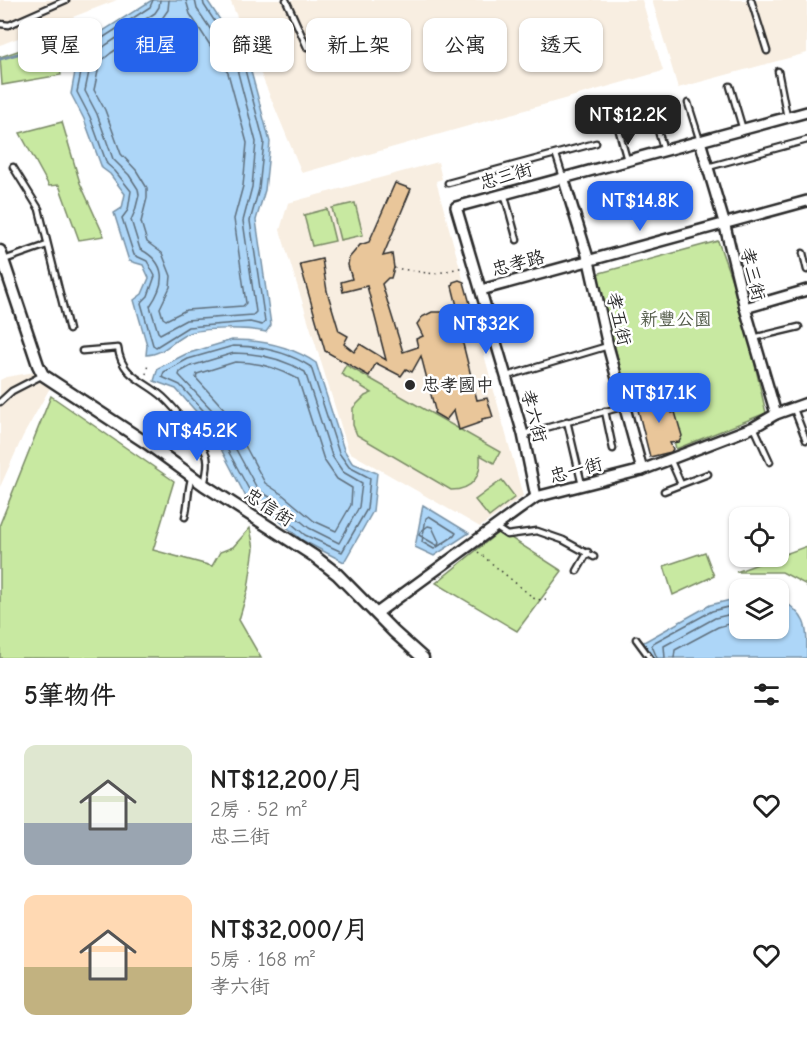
<!DOCTYPE html>
<html lang="zh-TW">
<meta charset="utf-8">
<style>
body{margin:0;font-family:"Comic Neue","LXGW WenKai TC",sans-serif;background:#f6f6f6;color:#222;height:100vh;display:flex;flex-direction:column;font-size:22px;white-space:nowrap}
*{box-sizing:border-box;margin:0}
p{font-size:20px;color:#767676}
.icon{flex:none;width:33px;height:33px;fill:none;stroke:currentColor;stroke-width:2;stroke-linecap:round;stroke-linejoin:round}
.map{position:relative;height:658px;overflow:hidden}
.drawer{display:flex;flex-direction:column;background:#fff;flex:1}
.drawer>*{flex:none}
.top-card{position:absolute;left:18px;top:18px;width:771px;height:54px;display:flex;gap:12px}
.controls{position:absolute;left:729px;top:507px;display:grid;gap:12px}
.controls a{display:grid;place-items:center;width:60px;height:60px;border-radius:12px;background:#fff;box-shadow:0 2px 4px #0004;font-size:30px}
.price{position:absolute;translate:-50% -51px;padding:0 14px;border-radius:12px;background:#2563eb;color:#fff;font-size:20px;line-height:39px;filter:drop-shadow(0 2px 3px #0008)}
.price::after{content:'';position:absolute;left:50%;top:36px;width:18px;height:14px;margin-left:-9px;background:inherit;clip-path:polygon(0 0,100% 0,50% 100%)}
.price.selected{background:#222;color:#fff}
ul{padding:0;list-style:none}
li{display:flex;align-items:center;gap:18px;height:150px;padding:0 24px}
li span{display:grid;place-items:center;flex:none;width:168px;height:120px;border-radius:12px;color:#555}
li>.icon{margin-inline-start:auto}
span .icon{width:72px;height:72px;fill:#fffc;stroke-width:1}
li b{font-size:26px}
h2{display:flex;justify-content:space-between;align-items:center;height:72px;padding:0 24px;font-size:26px}
.tag{padding:0 21px;border-radius:12px;background:#fff;box-shadow:0 2px 4px #0004;font-size:21px;line-height:54px}
.tag.selected{background:#2563eb;color:#fff}
.map>svg:first-child{display:block}
</style>
<div class="map">
<svg width="807" height="658" viewBox="0 0 807 658">
<rect width="100%" height="100%" fill="#fff"/>
<filter id="ink" filterUnits="userSpaceOnUse"><feTurbulence type="fractalNoise" baseFrequency=".0167" numOctaves="2"/><feDisplacementMap in="SourceGraphic" scale="12" xChannelSelector="R" yChannelSelector="G"/><feConvolveMatrix kernelMatrix="1 2 1 2 8 2 1 2 1" color-interpolation-filters="sRGB"/></filter>
<g filter="url(#ink)">
<g fill="#f8eee1">
<polygon points="0,0 117,0 0,45"/>
<polygon points="230,0 642,0 663,71 302,173"/>
<polygon points="652,0 807,0 807,53 678,88"/>
<polygon points="438,162 442,179 436,181 523,496 480,527 349,452 280,230 288,203"/>
<polygon points="35,372 51,386 23,436 0,487 0,380 6,377"/>
</g>
<g fill="#c8e9a1" stroke="#7a8a66" stroke-width="1.5">
<polygon points="49,40 56,47 61,75 2,85 0,57"/>
<polygon points="62,122 80,183 104,236 79,240 59,185 49,186 20,133"/>
<polygon points="355,203 363,235 340,240 332,208"/>
<polygon points="327,209 335,241 312,246 304,215"/>
<polygon points="718,241 743,312 766,413 676,449 662,390 629,401 596,274"/>
<path d="M 346,365 L 500,452 L 494,463 L 480,455 C 482,477 472,490 451,490 L 357,435 L 353,425 L 353,408 L 365,396 L 372,393 L 341,374 Z"/>
<polygon points="51,396 174,481 153,550 212,566 220,552 233,547 250,528 254,548 248,589 239,620 261,658 0,658 0,524"/>
<polygon points="502,480 515,497 489,517 475,500"/>
<polygon points="500,531 562,571 517,631 436,583"/>
<polygon points="807,546 807,587 805,584 782,572 736,572"/>
<polygon points="705,552 714,576 673,595 664,566"/>
</g>
<g fill="#add6f8" stroke="#7992a6" stroke-width="1.5">
<path d="M 152,0 L 207,0 L 249,64 L 270,142 L 265,190 L 256,220 L 271,325 L 266,332 C 249,328 202,327 187,334 C 172,341 163,355 146,355 L 147,345 L 134,300 L 142,294 L 149,278 L 143,265 L 129,261 L 114,213 L 122,208 L 125,194 L 110,174 L 102,168 L 84,119 L 71,94 L 79,50 L 98,34 Z"/>
<path d="M 232,340 C 261,340 291,346 316,363 L 344,450 L 352,463 L 377,473 L 373,511 L 344,562 L 302,540 L 269,512 L 247,499 L 221,449 L 217,435 L 176,389 L 154,381 L 158,368 L 186,354 Z"/>
<polygon points="423,505 469,533 434,556 415,547"/>
<path d="M 779,597 C 807,618 807,621 807,658 L 653,658 L 642,643 L 710,605 L 739,598 L 740,628 L 778,628 Z"/>
</g>
<g fill="none" stroke-linecap="round" stroke-linejoin="round">
<g stroke="#5f6f7d" stroke-width="1.5">
<polyline points="153,0 150,7 101,39 85,53 77,92 90,117 107,164 115,171 131,191 128,210 122,218 134,255 147,261 155,276 148,296 141,303 153,345 156,347 188,327 250,322 262,325 265,322 250,221 259,189 264,142 244,66 204,5 203,0"/>
<path d="M 160,0 L 159,7 L 155,13 L 106,45 L 92,57 L 85,91 L 97,114 L 113,159 L 129,175 L 138,189 L 139,195 L 135,211 L 131,220 L 140,249 C 167,263 166,283 150,306 L 158,332 L 160,334 L 186,320 L 253,315 L 256,312 L 243,221 L 252,187 L 256,142 L 237,69 L 197,9 L 195,0"/>
<polyline points="169,0 168,10 161,20 111,53 100,62 94,90 105,110 121,154 136,170 147,188 147,198 141,222 147,242 162,253 171,276 170,287 160,308 163,318 166,320 186,310 243,306 246,303 234,219 243,186 247,143 228,73 190,14 186,0"/>
<path d="M 233,346 C 259,346 288,352 311,367 L 339,453 L 349,467 L 370,478 L 367,509 L 342,552 L 305,535 L 273,508 L 252,495 L 226,447 L 222,431 L 180,385 L 162,377 L 164,372 L 188,359 Z"/>
<path d="M 234,353 C 259,353 283,359 305,372 L 332,456 L 343,472 L 362,483 L 359,507 L 339,543 L 309,528 L 278,502 L 258,490 L 233,444 L 228,427 L 179,375 L 180,372 L 191,366 Z"/>
<path d="M 235,362 C 257,362 278,368 298,379 L 324,460 L 337,479 L 352,488 L 351,505 L 336,531 L 314,521 L 283,495 L 265,483 L 242,440 L 236,422 L 196,378 L 197,374 Z"/>
<polygon points="429,516 456,533 454,536 434,549 422,542 426,518"/>
<polygon points="428,526 432,527 439,542 438,546 419,535 420,532"/>
<polyline points="657,658 652,646 653,643 712,611 740,604"/>
<polyline points="665,658 664,646 715,618 740,612"/>
<polyline points="674,658 675,650 718,627 740,621"/>
</g>
<polyline stroke="#7992a6" stroke-width="3" points="0,59 52,44 79,50"/>
</g>
<g fill="#e9c69a" stroke="#2b2b2b" stroke-width="1.5">
<polygon points="395,183 411,189 383,256 392,254 394,268 391,278 388,278 382,284 403,352 418,347 416,339 423,336 417,324 422,317 432,312 443,312 447,315 458,310 452,286 453,282 459,280 464,282 474,318 461,320 462,323 458,324 477,400 487,398 493,417 482,419 482,422 459,430 454,410 446,420 434,413 435,410 421,356 412,372 406,369 401,376 376,363 369,376 325,351 300,264 322,259 327,291 339,331 348,336 344,344 354,352 360,344 386,360 367,286 343,292 341,282 352,279 348,265 349,258 360,245 369,242"/>
<polygon points="668,393 671,399 669,402 672,413 675,412 682,436 679,442 670,443 673,449 671,452 650,457 637,406 639,401"/>
</g>
<g fill="none" stroke-linecap="round" stroke-linejoin="round">
<defs>
<g id="service">
<polyline points="286,0 307,47"/>
<polyline points="751,0 767,51"/>
<polyline points="0,24 9,25 66,0"/>
<polyline points="778,71 787,117"/>
<polyline points="730,86 743,130"/>
<polyline points="688,103 700,141"/>
<polyline points="652,110 664,151"/>
<polyline points="616,120 627,160"/>
<polyline points="556,155 563,177"/>
<polyline points="13,167 39,209 69,330"/>
<polyline points="708,167 807,140"/>
<polyline points="448,183 596,143"/>
<polyline points="504,193 517,240"/>
<polyline points="803,253 807,270"/>
<polyline points="4,260 47,245"/>
<polyline points="753,338 799,327"/>
<path d="M 82,351 L 118,348 C 122,377 144,380 163,397 C 174,407 204,444 207,457 C 209,466 206,476 204,485"/>
<polyline points="507,376 608,346"/>
<polyline points="0,402 12,391 43,375"/>
<polyline points="794,409 806,440"/>
<polyline points="605,411 613,449"/>
<polyline points="567,421 582,485"/>
<polyline points="754,427 770,462"/>
<polyline points="524,434 625,406"/>
<polyline points="670,459 681,484"/>
<polyline points="664,491 708,474"/>
<path d="M 185,517 C 189,503 187,490 192,476"/>
<polyline points="495,527 507,535 537,531 563,540 594,557"/>
<polyline points="577,571 588,552"/>
<polyline points="636,639 650,658"/>
</g>
<g id="minor">
<polyline points="700,141 724,222 745,308 776,414"/>
<polyline points="563,177 589,261 608,346 642,470"/>
<polyline points="481,290 807,201"/>
<polyline points="745,308 807,290"/>
<polyline points="536,497 523,434 456,207 807,112"/>
<polyline points="377,613 536,497 642,470 754,427 776,414 807,403"/>
</g>
<polyline id="tertiary" points="0,251 38,365 43,375 148,444 204,485 314,556 337,574 394,632 423,658"/>
</defs>
<use href="#service" stroke="#2b2b2b" stroke-width="9"/>
<use href="#minor" stroke="#2b2b2b" stroke-width="14"/>
<use href="#tertiary" stroke="#2b2b2b" stroke-width="15"/>
<g stroke="#2b2b2b" stroke-width="1.5" stroke-dasharray="1.5 4.5" stroke-linecap="butt">
<polyline points="394,268 434,274 464,267"/>
<polyline points="146,374 148,364"/>
<polyline points="478,552 536,600 546,599"/>
</g>
<use href="#service" stroke="#fff" stroke-width="4.5"/>
<use href="#minor" stroke="#fff" stroke-width="9"/>
<use href="#tertiary" stroke="#fff" stroke-width="10"/>
</g>
</g>
<circle fill="#2b2b2b" stroke="#fff" stroke-width="2" cx="410" cy="385" r="6"/>
<g text-anchor="middle" stroke-width="5" stroke-linejoin="round" paint-order="stroke">
<g font-size="18" fill="#2b2b2b" stroke="#fff">
<text transform="translate(506 176) rotate(-16)" y="6">忠三街</text>
<text transform="translate(518 263) rotate(-15)" y="6">忠孝路</text>
<text transform="translate(753 274) rotate(76)" y="6">孝三街</text>
<text transform="translate(619 319) rotate(77)" y="6">孝五街</text>
<text transform="translate(534 416) rotate(75)" y="6">孝六街</text>
<text transform="translate(576 470) rotate(-15)" y="6">忠一街</text>
<text transform="translate(269 507) rotate(33)" y="6">忠信街</text>
</g>
<g font-size="18" fill="#525a48" stroke="#fff">
<text x="676" y="325">新豐公園</text>
</g>
<g font-size="18" fill="#2b2b2b" stroke="#fff" text-anchor="start">
<text x="422" y="391">忠孝國中</text>
</g>
</g>
</svg>
<div class="controls">
<a><svg class="icon" aria-label="locate" viewBox="0 0 24 24"><circle cx="12" cy="12" r="6"/><path d="M12 2v4M12 18v4M2 12h4M18 12h4"/></svg></a>
<a><svg class="icon" aria-label="layers" viewBox="0 0 24 24"><path d="M12 4l9 5-9 5-9-5zM3 14l9 5 9-5"/></svg></a>
</div>
<b class="price selected" style="left:628px;top:146px">NT$12.2K</b>
<b class="price" style="left:640px;top:232px">NT$14.8K</b>
<b class="price" style="left:486px;top:355px">NT$32K</b>
<b class="price" style="left:659px;top:424px">NT$17.1K</b>
<b class="price" style="left:197px;top:462px">NT$45.2K</b>
<div class="top-card">
<a class="tag">買屋</a>
<a class="tag selected">租屋</a>
<a class="tag">篩選</a>
<a class="tag">新上架</a>
<a class="tag">公寓</a>
<a class="tag">透天</a>
</div>
</div>
<section class="drawer">
<h2>5筆物件<svg class="icon" aria-label="filters" viewBox="0 0 24 24"><path d="M4 7h16M4 17h16"/><circle cx="9" cy="7" r="2"/><circle cx="15" cy="17" r="2"/></svg></h2>
<ul>
<li><span style="background:linear-gradient(#dfe7d0 65%,#9aa5b1 0)"><svg class="icon" aria-label="home" viewBox="0 0 24 24"><path d="M3 11l9-7 9 7M6 9v11h12V9"/></svg></span><div><b>NT$12,200/月</b><p>2房 · 52 m²</p><p>忠三街</p></div><svg class="icon" aria-label="heart" viewBox="0 0 24 24"><path d="M12 20l-8-8c-3-5 5-10 8-4 3-6 11-1 8 4z"/></svg></li>
<li><span style="background:linear-gradient(#ffd9b3 60%,#c2b280 0)"><svg class="icon" aria-label="home" viewBox="0 0 24 24"><path d="M3 11l9-7 9 7M6 9v11h12V9"/></svg></span><div><b>NT$32,000/月</b><p>5房 · 168 m²</p><p>孝六街</p></div><svg class="icon" aria-label="heart" viewBox="0 0 24 24"><path d="M12 20l-8-8c-3-5 5-10 8-4 3-6 11-1 8 4z"/></svg></li>
</ul>
</section>
